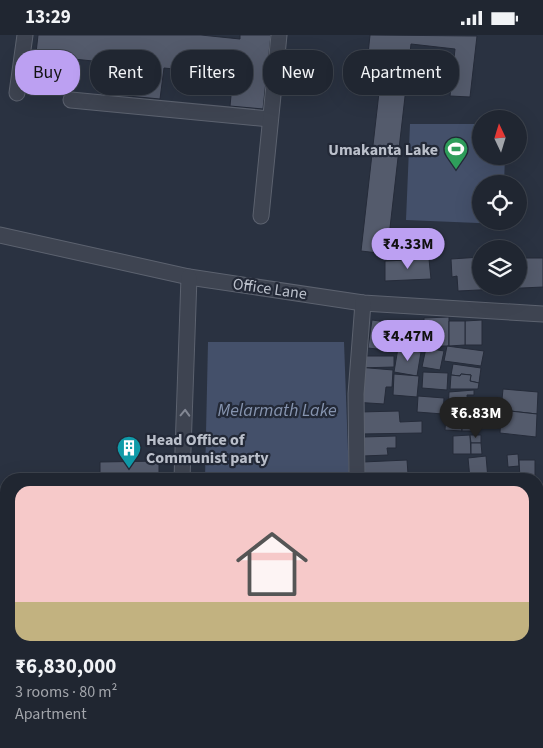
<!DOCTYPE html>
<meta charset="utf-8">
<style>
body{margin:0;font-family:"Source Sans 3",sans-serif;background:#282e39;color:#f1f3f6;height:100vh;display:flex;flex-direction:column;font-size:19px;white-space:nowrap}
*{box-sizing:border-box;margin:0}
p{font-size:16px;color:#a2a5ab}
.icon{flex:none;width:28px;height:28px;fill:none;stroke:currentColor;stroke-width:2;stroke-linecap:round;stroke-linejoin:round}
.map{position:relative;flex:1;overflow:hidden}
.drawer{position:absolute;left:0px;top:438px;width:544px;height:276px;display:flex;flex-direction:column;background:#202631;border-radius:20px 20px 0 0;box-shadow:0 5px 20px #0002,0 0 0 1px #3d434d}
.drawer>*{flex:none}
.hud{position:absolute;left:15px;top:15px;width:514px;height:45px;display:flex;gap:10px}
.needle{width:32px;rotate:356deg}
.buttons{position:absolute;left:472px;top:75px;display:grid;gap:10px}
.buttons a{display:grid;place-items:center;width:55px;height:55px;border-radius:50%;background:#202631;box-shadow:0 5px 20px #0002,0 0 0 1px #3d434d;font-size:25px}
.price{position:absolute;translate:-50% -42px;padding:0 11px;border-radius:18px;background:#bca0f2;color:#111;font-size:16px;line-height:32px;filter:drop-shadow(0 1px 2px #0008)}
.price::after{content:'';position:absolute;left:50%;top:30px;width:15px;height:11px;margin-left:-8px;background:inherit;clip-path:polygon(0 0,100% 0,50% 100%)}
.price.current{background:#222;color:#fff}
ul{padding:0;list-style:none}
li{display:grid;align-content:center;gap:10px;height:265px;padding:0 15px}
li span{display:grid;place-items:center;height:155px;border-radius:15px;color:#555}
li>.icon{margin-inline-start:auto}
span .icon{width:90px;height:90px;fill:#fffc;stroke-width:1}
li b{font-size:21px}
.pill{padding:0 18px;border-radius:20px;background:#202631;box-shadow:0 5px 20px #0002,0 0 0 1px #3d434d;font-size:18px;line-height:45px}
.pill.current{background:#bca0f2;color:#111}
.status{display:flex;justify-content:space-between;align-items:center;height:35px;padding:0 25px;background:#202631;direction:ltr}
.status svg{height:14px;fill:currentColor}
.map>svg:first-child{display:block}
</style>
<div class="status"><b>13:29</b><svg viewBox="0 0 49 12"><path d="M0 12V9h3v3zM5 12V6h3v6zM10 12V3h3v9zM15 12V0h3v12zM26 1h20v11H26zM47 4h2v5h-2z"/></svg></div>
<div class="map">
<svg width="543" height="713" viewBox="0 0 543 713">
<rect width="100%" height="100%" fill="#2a3241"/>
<g fill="#44506a">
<polygon points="410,89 481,89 481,121 505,121 504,149 481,149 481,186 502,186 502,189 406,185"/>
<polygon points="208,307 344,307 349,444 205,444"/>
<rect x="303" y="708" width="63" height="5"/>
</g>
<g fill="#545b6c" stroke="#252b39">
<polygon points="38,0 201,0 240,4 240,0 271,0 263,74 230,71 233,40 164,33 160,64 128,61 131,30 64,23 60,58 32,54"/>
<polygon points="370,0 477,1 470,62 450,61 455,14 411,9 387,219 361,216 382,31 367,29"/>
<polygon points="481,222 481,251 519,251 519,235 522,235 521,223 543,223 543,252 458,256 457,241 452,242 451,224"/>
<polygon points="429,224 431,244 385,246 385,226"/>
<polygon points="449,282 449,311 424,311 424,283"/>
<polygon points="372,285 423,292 421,311 396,308 395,316 368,313"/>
<polygon points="482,285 482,310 465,310 465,286"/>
<polygon points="449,286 465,286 465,310 449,311"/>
<polygon points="447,311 484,316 481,331 444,326"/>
<polygon points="398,313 421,317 417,341 394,337"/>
<polygon points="426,313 444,316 440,335 422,332"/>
<polygon points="359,321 394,321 394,332 359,333"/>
<polygon points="453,329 481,333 479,348 470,346 471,340 461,339 460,341 451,340"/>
<polygon points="357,332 393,335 392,352 386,352 384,369 353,367"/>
<polygon points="423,337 448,338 447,355 422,353"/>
<polygon points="394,339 419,341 417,362 393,360"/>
<polygon points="461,339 471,340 470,346 479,348 478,354 450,354 451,340 460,341"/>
<polygon points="503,354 538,357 537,379 501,375"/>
<polygon points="474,355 474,360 467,360 468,377 448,377 449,357"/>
<polygon points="418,361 444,363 443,379 417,377"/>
<polygon points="467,367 477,367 477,377 468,377"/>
<polygon points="501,375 537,379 536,402 500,398"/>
<polygon points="399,376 400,387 422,386 422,398 360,399 360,377"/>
<polygon points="446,380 462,381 462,396 445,395"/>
<rect x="462" y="381" width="11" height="15"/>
<polygon points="470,400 471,419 453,419 453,401"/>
<polygon points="470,400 481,400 481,408 471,408"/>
<polygon points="396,401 396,413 387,413 388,420 363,421 363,402"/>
<polygon points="471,408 481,408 482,419 471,419"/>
<polygon points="518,419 519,431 508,432 507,420"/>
<polygon points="486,421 488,444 470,444 468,423"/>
<polygon points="407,425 408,439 364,441 363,427"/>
<polygon points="519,425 535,425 535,444 520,444"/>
<polygon points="159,426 159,442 100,442 100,427"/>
<polygon points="504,438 505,444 488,444 488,439"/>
<polygon points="517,440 518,444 505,444 504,441"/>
<rect x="538" y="458" width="5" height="13"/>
<polygon points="538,488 540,488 542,512 538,512"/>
<rect x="538" y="512" width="4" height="14"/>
<polygon points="538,705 543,705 543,713 503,713 503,708 538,708"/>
</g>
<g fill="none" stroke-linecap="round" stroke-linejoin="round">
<defs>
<g id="minor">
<polyline points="17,58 25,0"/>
<polyline points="71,65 270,84"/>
<polyline points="261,181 279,0"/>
<polyline points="0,200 189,242 363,268 543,279"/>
<polyline points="182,444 189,242"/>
<polyline points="357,444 356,359 363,268"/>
<polyline points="170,708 170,713"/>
<polyline points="489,708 489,713"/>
</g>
<g id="major">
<polyline points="0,535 6,535"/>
<polyline points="538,550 543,550"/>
<polyline points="0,563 6,563"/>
</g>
</defs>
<use href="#minor" stroke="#5c626f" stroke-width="17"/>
<use href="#major" stroke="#484d5b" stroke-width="22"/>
<use href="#minor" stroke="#3e4451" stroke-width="15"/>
<use href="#major" stroke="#5d6371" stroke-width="20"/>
</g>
<defs><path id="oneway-chevron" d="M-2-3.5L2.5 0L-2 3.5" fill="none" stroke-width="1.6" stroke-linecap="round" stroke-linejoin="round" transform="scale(1.25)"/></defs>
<use stroke="#838894" href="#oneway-chevron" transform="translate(185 378) rotate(-88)"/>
<defs>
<symbol id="stadium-pin" viewBox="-11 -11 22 30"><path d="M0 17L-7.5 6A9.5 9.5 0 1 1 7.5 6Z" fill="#2e9e5b" stroke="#232937"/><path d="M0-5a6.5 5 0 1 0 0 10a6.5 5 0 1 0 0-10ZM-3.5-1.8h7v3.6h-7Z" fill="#fff"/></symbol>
<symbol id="building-pin" viewBox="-11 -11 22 30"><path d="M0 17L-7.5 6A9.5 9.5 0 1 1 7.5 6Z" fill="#0f9aa8" stroke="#232937"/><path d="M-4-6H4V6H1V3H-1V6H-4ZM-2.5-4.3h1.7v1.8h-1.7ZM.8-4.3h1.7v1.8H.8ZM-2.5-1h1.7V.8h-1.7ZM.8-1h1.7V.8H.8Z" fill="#fff"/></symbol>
</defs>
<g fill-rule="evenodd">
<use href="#stadium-pin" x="442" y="100" width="28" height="38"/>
<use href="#building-pin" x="115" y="399" width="28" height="38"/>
</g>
<g text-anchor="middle" stroke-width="4.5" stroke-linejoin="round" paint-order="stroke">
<g font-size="16" font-weight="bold" fill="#bbc0cb" stroke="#232937" text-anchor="end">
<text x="438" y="120">Umakanta Lake</text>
<text x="146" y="410" text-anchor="start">Head Office of<tspan x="146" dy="18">Communist party</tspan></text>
</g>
<g font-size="16" fill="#bbc0cb" stroke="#232937">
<text transform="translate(270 253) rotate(8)" y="6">Office Lane</text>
</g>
<g font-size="18" font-style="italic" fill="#8694af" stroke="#232937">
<text x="277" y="381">Melarmath Lake</text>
</g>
</g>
</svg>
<div class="buttons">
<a><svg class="needle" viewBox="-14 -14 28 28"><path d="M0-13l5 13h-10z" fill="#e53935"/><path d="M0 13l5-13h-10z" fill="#a2a5ab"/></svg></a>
<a><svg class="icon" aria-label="locate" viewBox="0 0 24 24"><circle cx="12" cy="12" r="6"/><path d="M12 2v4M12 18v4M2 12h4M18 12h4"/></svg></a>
<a><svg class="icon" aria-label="layers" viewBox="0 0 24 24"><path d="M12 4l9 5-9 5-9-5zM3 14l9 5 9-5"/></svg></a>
</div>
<b class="price" style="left:408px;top:235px">₹4.33M</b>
<b class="price" style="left:408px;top:327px">₹4.47M</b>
<b class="price current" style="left:476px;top:404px">₹6.83M</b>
<div class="hud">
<a class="pill current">Buy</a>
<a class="pill">Rent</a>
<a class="pill">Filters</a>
<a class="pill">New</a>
<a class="pill">Apartment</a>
</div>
<section class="drawer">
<ul>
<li><span style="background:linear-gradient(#f6c9c9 75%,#c2b280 0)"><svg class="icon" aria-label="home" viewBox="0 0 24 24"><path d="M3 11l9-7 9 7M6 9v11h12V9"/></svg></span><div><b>₹6,830,000</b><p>3 rooms · 80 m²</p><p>Apartment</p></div></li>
</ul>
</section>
</div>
